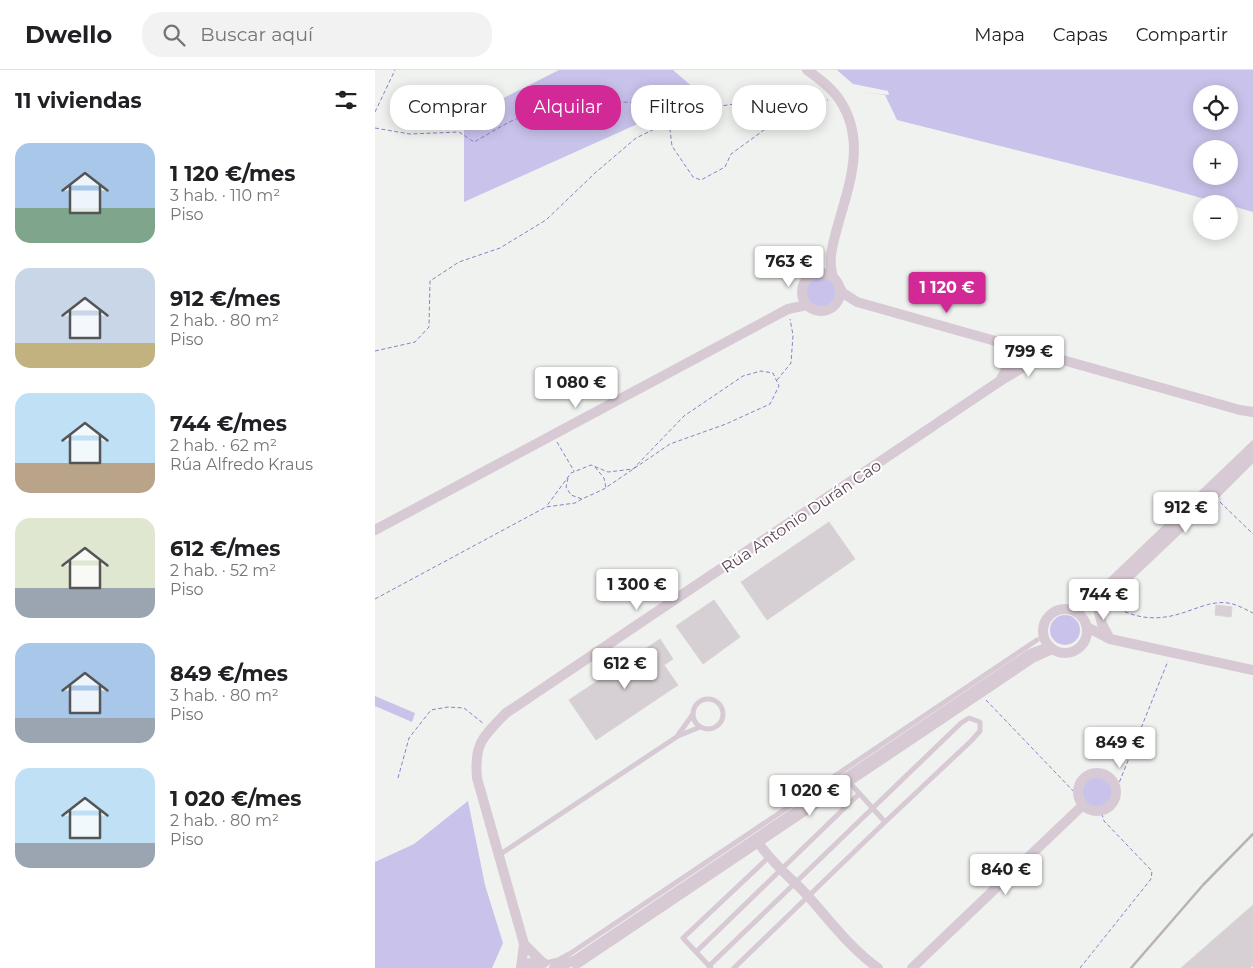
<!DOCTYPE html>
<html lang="es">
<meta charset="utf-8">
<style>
body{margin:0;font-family:Montserrat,sans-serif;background:#f2f2f2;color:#202124;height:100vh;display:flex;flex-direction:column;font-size:19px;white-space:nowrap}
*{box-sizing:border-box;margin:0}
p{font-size:16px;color:#757577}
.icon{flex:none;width:28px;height:28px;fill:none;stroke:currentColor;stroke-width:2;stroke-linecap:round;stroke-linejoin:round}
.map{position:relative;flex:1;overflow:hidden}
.drawer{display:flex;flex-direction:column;background:#fff;width:375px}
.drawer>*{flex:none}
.banner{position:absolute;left:15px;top:15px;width:475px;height:45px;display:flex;gap:10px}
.fabs{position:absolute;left:818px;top:15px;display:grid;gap:10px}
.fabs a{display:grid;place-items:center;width:45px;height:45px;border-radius:50%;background:#fff;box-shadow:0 2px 12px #0003;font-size:25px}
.price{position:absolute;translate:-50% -42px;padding:0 11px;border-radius:5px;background:#fff;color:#222;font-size:16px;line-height:32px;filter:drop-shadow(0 1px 2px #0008)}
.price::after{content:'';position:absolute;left:50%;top:30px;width:15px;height:11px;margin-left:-8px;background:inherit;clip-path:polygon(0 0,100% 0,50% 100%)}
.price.selected{background:#d22996;color:#fff}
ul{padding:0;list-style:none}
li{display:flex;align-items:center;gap:15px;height:125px;padding:0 15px}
li span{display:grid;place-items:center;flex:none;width:140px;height:100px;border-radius:15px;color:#555}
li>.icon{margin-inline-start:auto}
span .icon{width:60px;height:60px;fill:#fffc;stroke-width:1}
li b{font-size:21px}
h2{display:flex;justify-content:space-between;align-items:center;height:60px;padding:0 15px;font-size:21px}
.tag{padding:0 18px;border-radius:20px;background:#fff;box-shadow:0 2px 12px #0003;font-size:18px;line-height:45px}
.tag.selected{background:#d22996;color:#fff}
header{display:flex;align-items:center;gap:30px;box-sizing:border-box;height:70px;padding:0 25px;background:#fff;border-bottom:1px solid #e0e0e0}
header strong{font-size:24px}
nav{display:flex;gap:28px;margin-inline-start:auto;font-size:18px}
.search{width:350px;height:45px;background:#f2f2f2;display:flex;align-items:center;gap:12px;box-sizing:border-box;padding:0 18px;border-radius:20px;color:#757577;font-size:19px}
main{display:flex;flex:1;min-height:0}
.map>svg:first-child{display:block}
</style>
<header>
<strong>Dwello</strong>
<div class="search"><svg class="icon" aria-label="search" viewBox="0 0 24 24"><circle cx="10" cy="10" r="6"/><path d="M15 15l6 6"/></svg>Buscar aquí</div>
<nav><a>Mapa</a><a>Capas</a><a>Compartir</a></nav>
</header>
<main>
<section class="drawer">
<h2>11 viviendas<svg class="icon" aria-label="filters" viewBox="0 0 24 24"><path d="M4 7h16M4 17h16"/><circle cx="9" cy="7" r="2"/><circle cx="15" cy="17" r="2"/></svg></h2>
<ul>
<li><span style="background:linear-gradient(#a9c7e8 65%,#7fa58c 0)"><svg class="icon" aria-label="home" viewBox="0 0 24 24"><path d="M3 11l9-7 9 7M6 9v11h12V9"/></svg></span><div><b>1 120 €/mes</b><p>3 hab. · 110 m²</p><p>Piso</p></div></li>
<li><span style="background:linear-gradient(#c9d6e8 75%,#c2b280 0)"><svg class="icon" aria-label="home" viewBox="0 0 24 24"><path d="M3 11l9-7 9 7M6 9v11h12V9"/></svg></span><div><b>912 €/mes</b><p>2 hab. · 80 m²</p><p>Piso</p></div></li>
<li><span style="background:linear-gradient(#bfe0f5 70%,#b9a48a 0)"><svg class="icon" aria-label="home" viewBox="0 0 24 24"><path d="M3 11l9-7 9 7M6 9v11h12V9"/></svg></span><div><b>744 €/mes</b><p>2 hab. · 62 m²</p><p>Rúa Alfredo Kraus</p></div></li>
<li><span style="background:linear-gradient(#dfe7d0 70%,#9aa5b1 0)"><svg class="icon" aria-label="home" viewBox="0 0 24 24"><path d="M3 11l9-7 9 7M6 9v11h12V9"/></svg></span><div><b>612 €/mes</b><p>2 hab. · 52 m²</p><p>Piso</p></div></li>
<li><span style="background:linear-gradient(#a9c7e8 75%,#9aa5b1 0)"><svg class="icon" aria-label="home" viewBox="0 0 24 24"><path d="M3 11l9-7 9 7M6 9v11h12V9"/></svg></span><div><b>849 €/mes</b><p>3 hab. · 80 m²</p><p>Piso</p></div></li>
<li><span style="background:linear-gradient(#bfe0f5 75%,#9aa5b1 0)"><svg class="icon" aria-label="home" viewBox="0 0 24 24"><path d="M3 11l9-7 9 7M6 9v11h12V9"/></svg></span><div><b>1 020 €/mes</b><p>2 hab. · 80 m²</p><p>Piso</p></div></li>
</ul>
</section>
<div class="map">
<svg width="878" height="898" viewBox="0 0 878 898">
<rect width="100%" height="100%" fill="#f0f2ef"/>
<g fill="#c9c2eb" fill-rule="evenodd">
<polygon points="184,0 298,0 327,25 89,132 89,48"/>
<path d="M 462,0 L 878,0 L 878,142 L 854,135 L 854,134 L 848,134 L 780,115 L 522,50 L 510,25 L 486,22 L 514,25 L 513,21 L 478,14 ZM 826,24 L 854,24 L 854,51 L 826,51 ZM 826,79 L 854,79 L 854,106 L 826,106 Z"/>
<circle cx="446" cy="222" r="15"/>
<circle cx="690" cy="560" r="15"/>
<polygon points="0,626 40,643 37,652 0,636"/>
<circle cx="722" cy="722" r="15"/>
<polygon points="93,731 110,815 128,873 117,898 0,898 0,792 39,774"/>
</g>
<g fill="#d6cfd3" stroke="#dad4d7">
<polygon points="454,452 480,489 392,550 366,512"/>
<polygon points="339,530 365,567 328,594 301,556"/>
<polygon points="841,535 857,537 856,547 840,545"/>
<polygon points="285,569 298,589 289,595 303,615 221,670 194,630"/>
<polygon points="878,835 878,896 875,898 806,898"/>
</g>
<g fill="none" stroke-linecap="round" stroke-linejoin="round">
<g stroke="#927dc6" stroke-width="1" stroke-dasharray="4 2.5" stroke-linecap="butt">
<polyline points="422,31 431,26 439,19"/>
<polyline points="0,42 20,0"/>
<polyline points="294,52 297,76 318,107 326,110 350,97 356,84 400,52 419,33"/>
<path d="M 0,58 L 35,64 L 84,62 L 99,72 C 114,64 130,53 146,47 C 201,27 260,33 316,33 L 328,30 L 336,37"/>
<polyline points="0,281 40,272 54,257 55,211 84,192 125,178 171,150 220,103 261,68 298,50 333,38 359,34 396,31 439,32 453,30"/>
<polyline points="402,310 416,293 418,265 415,249"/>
<polyline points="182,372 199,401"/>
<polyline points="220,397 229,408 231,418"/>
<polyline points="193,408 191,417 196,425 207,429"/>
<polyline points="845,432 878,464"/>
<polyline points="0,529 171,437 200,433 207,429 229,419 295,374 351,354 395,334 404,316 398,303 386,301 368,306 309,346 258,399 233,402 216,395 196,403 171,437"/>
<path d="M 738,536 C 765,551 787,551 816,540 C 828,536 840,531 853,533 C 861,534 870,539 878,543"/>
<polyline points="611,630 703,726"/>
<polyline points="23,708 34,668 56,640 73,637 89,638 109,654"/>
<polyline points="742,718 793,591"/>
<polyline points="705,898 776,809 777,801 729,751 726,741"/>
</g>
<g stroke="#d8cad4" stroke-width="5">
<polyline points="714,530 878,373"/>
<polyline points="723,539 841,427 878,390"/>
<circle cx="333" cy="644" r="15"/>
<polyline points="303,665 318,644"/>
<polyline points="476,714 510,752"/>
<polyline points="124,785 303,666 325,657"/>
<polyline points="321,882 484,724"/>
<polyline points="171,893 183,890 196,883 662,570"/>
<polyline points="334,896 586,653 594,648 605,652 605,661 596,671 510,752 359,898"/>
<polyline points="200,898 659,590 679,581"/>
<polyline points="336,898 308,868 394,787"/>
</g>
<g stroke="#d8cad4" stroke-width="10">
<path d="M 432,0 C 443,8 456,17 464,29 C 493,72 473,117 461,162 C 457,177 453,192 458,207"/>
<circle cx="446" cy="222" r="19"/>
<polyline points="465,218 468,223 482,232 865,340 878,342"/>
<polyline points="625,273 633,295"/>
<path d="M 625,311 C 632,297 638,285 654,281"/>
<polyline points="0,460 413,239 432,235"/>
<circle cx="690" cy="561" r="22"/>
<polyline points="723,539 727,554 735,569"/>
<polyline points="701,542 707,537 727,527 878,382"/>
<polyline points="712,557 735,569 878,600"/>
<circle cx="722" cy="722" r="19"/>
<path d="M 385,775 C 399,795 417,809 433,826 C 455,851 476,879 503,898"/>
<path d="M 167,892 L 149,874 L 102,708 C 99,673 108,667 131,643 L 625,311 L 669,285"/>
<polyline points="146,898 155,893 169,893"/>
<polyline points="146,898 149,874"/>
<polyline points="179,898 201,890 655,584 674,577"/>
<polyline points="537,898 708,735"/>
</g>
<polyline stroke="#b9b2b6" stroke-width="2.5" points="756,898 828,815 878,764"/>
</g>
<g text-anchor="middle" stroke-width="4" stroke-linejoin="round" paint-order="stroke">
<g font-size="16" fill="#5b4956" stroke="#fff">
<text transform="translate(426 446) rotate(-34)" y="6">Rúa Antonio Durán Cao</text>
</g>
</g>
</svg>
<div class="fabs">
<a><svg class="icon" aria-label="locate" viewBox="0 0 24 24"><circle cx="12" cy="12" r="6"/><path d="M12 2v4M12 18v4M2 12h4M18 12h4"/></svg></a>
<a>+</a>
<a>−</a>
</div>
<b class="price" style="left:414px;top:218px">763 €</b>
<b class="price selected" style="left:572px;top:244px">1 120 €</b>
<b class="price" style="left:654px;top:308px">799 €</b>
<b class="price" style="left:201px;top:339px">1 080 €</b>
<b class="price" style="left:811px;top:464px">912 €</b>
<b class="price" style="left:262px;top:541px">1 300 €</b>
<b class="price" style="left:729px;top:551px">744 €</b>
<b class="price" style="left:250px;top:620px">612 €</b>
<b class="price" style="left:745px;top:699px">849 €</b>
<b class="price" style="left:435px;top:747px">1 020 €</b>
<b class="price" style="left:631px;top:826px">840 €</b>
<div class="banner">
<a class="tag">Comprar</a>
<a class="tag selected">Alquilar</a>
<a class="tag">Filtros</a>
<a class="tag">Nuevo</a>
</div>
</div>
</main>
